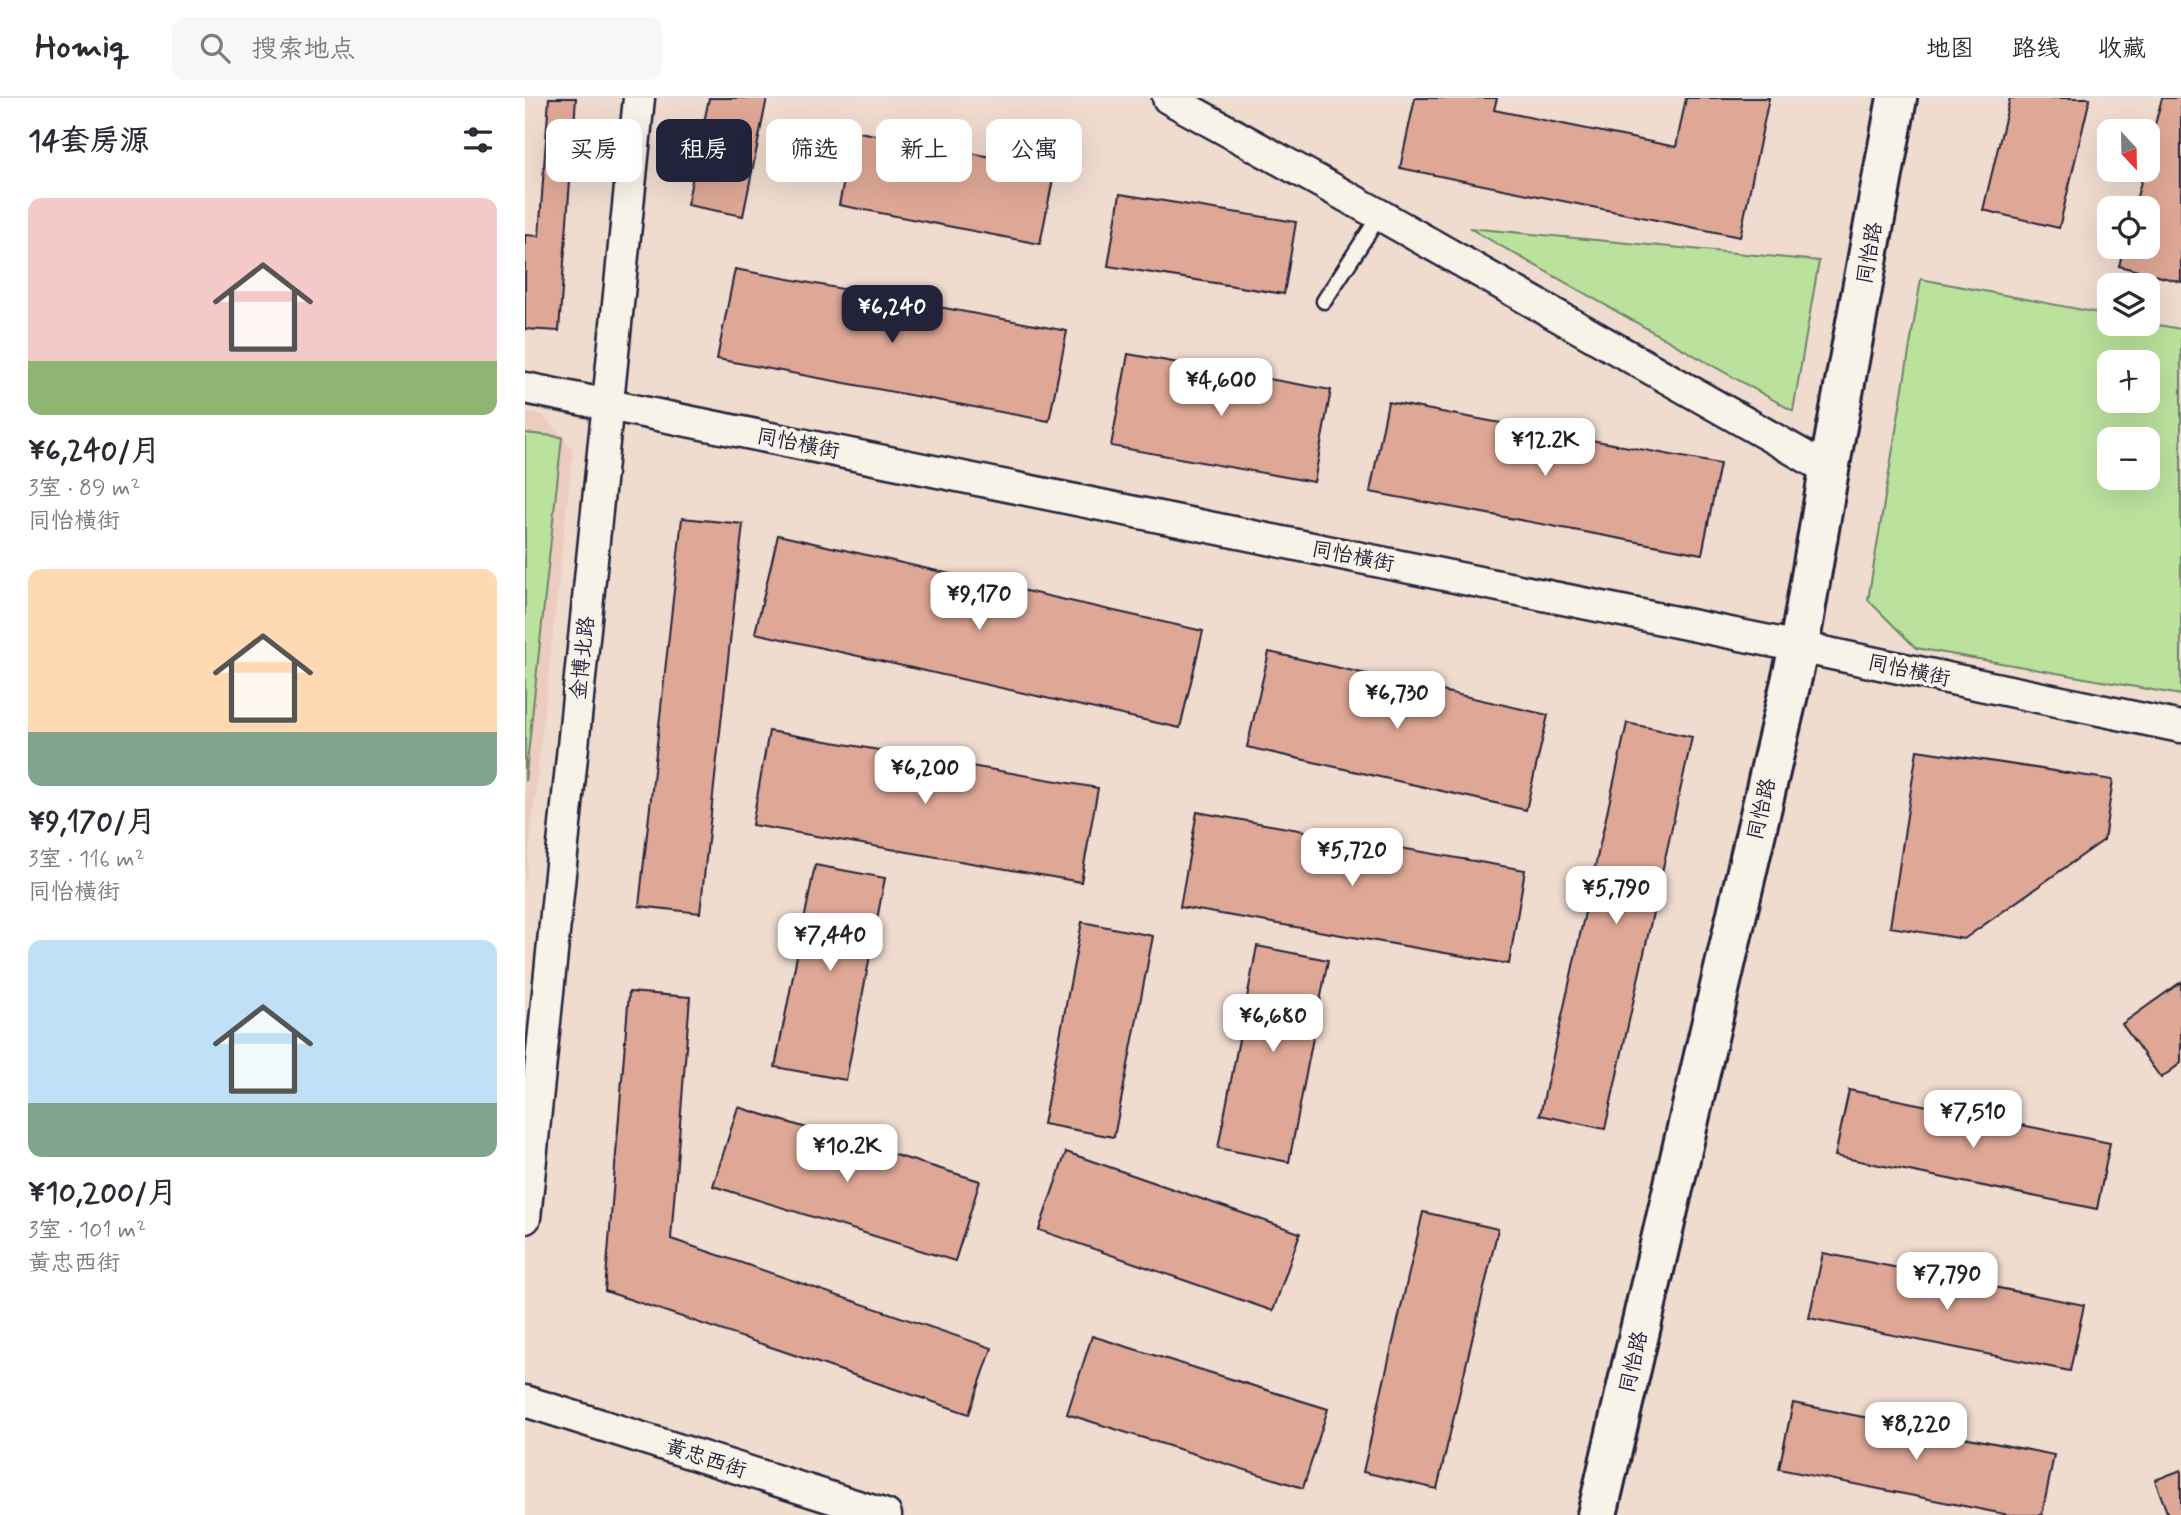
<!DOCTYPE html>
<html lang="zh">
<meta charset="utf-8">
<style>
body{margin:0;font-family:Mynerve,"LXGW WenKai TC",sans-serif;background:#f7f7f7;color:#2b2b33;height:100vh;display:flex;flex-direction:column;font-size:26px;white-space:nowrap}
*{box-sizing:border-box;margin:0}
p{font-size:23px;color:#7c7c81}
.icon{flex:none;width:38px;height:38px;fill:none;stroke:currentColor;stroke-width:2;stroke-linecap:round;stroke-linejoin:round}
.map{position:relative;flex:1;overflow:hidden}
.panel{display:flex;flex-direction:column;background:#fff;width:525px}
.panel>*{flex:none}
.top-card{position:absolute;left:21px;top:21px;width:665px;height:63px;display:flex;gap:14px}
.needle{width:46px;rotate:158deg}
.fabs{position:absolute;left:1572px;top:21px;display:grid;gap:14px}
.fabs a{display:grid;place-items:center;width:63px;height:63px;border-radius:14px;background:#fff;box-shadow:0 7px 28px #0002;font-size:35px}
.price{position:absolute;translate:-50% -60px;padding:0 16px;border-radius:14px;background:#fff;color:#222;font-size:23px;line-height:46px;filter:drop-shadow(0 2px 4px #0008)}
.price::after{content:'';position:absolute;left:50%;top:42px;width:21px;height:16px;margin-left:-10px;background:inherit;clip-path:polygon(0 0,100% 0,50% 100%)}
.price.on{background:#22223b;color:#fff}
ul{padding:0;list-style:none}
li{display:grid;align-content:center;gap:14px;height:371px;padding:0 28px}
li span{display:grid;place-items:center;height:217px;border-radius:14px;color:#555}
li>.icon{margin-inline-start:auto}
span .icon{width:126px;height:126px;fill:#fffc;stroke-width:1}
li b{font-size:30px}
h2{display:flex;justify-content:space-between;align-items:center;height:84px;padding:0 28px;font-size:30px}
.tag{padding:0 24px;border-radius:14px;background:#fff;box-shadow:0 7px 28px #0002;font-size:24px;line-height:63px}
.tag.on{background:#22223b;color:#fff}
header{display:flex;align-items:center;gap:42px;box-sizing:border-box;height:98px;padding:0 35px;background:#fff;border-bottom:2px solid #e1e1e2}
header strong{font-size:33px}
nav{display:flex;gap:38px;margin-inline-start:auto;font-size:24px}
.search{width:490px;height:63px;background:#f7f7f7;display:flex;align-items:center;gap:18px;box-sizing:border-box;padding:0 24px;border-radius:14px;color:#7c7c81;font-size:26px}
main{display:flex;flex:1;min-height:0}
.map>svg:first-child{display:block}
</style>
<header>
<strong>Homiq</strong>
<div class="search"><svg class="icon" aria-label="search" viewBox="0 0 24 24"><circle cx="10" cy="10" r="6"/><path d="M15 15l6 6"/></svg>搜索地点</div>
<nav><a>地图</a><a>路线</a><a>收藏</a></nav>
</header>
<main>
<section class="panel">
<h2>14套房源<svg class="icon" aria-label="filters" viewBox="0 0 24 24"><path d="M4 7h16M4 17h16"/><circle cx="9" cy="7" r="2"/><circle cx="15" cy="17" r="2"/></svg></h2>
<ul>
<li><span style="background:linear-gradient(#f6c9c9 75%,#8fb573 0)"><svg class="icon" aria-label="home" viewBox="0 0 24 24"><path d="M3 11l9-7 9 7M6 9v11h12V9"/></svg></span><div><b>¥6,240/月</b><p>3室 · 89 m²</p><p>同怡横街</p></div></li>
<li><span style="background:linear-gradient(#ffd9b3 75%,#7fa58c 0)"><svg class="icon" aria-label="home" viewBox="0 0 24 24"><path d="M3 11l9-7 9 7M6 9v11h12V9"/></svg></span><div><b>¥9,170/月</b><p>3室 · 116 m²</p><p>同怡横街</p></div></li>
<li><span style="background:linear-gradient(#bfe0f5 75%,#7fa58c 0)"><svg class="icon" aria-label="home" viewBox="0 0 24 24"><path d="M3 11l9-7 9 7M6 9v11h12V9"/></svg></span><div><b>¥10,200/月</b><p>3室 · 101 m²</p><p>黄忠西街</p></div></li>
</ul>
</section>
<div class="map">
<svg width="1656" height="1417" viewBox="0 0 1656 1417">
<rect width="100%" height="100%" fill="#f0dccf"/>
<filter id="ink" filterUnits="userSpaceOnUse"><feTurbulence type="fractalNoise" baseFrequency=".0143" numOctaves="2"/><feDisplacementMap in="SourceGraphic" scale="14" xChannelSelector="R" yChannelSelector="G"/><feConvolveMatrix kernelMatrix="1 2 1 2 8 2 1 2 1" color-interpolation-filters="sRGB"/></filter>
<g filter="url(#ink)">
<polygon fill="#ebccbe" points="0,314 19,318 48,351 0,791"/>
<g fill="#bbe29d" stroke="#6e826c" stroke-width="2" fill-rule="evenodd">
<polygon points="944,130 1294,163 1268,313"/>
<path d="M 1396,181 L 1584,217 L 1584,226 L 1622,225 L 1656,231 L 1656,597 L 1391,550 L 1343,502 ZM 1584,264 L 1622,264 L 1622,303 L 1584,303 ZM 1584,341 L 1622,341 L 1622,380 L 1584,380 Z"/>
<polygon points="0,335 37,339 0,684"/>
</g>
<g fill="#dfa896" stroke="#22223b" stroke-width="2">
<polygon points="24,0 51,0 34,233 0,231 0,137 14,138"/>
<polygon points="184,0 242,0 218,118 162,107"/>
<polygon points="890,0 972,0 969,12 1151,49 1161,0 1244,0 1215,139 875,70"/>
<polygon points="1485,0 1565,0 1534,130 1458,112"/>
<polygon points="1637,0 1656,0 1656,184 1594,168 1599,149 1622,149 1622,110 1609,110 1619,72 1622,72 1622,57"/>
<polygon points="329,33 530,71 515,146 314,107"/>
<polygon points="595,96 771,124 759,196 583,168"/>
<polygon points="210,171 542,233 524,323 192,261"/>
<polygon points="603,256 806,292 789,384 586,348"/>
<polygon points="863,304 1195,366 1177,456 845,394"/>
<polygon points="157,420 218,426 175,815 114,808"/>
<polygon points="253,437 678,533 655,630 230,535"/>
<polygon points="744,554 1023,617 1001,712 722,649"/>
<polygon points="1102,625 1167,639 1080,1031 1015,1017"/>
<polygon points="244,633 573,690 556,784 227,727"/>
<polygon points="1392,652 1588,682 1579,742 1439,841 1365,829"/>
<polygon points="672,714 1000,772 984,866 655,809"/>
<polygon points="290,767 360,780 321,982 250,969"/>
<polygon points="557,824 628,838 589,1039 518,1026"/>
<polygon points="732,848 803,862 764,1064 693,1050"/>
<polygon points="1656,884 1656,965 1636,980 1597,926"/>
<polygon points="104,894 165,899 146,1141 467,1250 444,1316 80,1193"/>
<polygon points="1324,992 1585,1045 1572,1111 1310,1058"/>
<polygon points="213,1009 455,1083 430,1163 188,1088"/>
<polygon points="541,1054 775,1135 748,1213 514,1132"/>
<polygon points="898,1114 973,1131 912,1391 838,1374"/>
<polygon points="1298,1155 1559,1207 1545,1273 1284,1220"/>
<polygon points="567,1238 803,1311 778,1390 542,1316"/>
<polygon points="1268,1305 1529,1357 1517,1417 1484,1417 1254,1371"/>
<polygon points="1656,1372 1656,1417 1643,1417 1630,1382"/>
</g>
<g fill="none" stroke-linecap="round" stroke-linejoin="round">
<defs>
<polyline id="lane" points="799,203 855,117"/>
<g id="street">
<polyline points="643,0 855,117 1304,372"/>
<polyline points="0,290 1274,549 1656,629"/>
<polyline points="0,1120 114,0"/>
<polyline points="0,1303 361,1417"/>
</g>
<polyline id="secondary" points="1072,1417 1274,549 1304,372 1372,0"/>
</defs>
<use href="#lane" stroke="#22223b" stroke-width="19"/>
<use href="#street" stroke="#22223b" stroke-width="35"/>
<use href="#secondary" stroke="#22223b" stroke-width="44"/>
<use href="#lane" stroke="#f7f3e8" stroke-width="14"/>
<use href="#street" stroke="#f7f3e8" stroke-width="30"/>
<use href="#secondary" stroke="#f7f3e8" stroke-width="38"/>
</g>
</g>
<g text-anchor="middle" stroke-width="7" stroke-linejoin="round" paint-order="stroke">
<g font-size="21" fill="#22223b" stroke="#f7f3e8">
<text transform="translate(1344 155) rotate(-80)" y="7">同怡路</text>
<text transform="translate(273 345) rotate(11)" y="7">同怡横街</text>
<text transform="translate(828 458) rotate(11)" y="7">同怡横街</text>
<text transform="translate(57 560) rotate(-84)" y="7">金博北路</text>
<text transform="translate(1384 572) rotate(12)" y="7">同怡横街</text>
<text transform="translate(1236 711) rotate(-77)" y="7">同怡路</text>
<text transform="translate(1108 1264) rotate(-77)" y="7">同怡路</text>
<text transform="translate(181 1360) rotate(18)" y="7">黄忠西街</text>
</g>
</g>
</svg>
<div class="fabs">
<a><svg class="needle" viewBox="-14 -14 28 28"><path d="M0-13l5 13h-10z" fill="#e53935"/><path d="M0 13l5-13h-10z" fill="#7c7c81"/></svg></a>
<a><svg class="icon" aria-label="locate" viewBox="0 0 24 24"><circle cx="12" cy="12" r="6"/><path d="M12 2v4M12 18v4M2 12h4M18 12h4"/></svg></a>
<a><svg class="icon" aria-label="layers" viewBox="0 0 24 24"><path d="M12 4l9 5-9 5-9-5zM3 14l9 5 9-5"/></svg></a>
<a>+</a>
<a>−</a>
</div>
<b class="price on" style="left:367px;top:247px">¥6,240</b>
<b class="price" style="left:696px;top:320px">¥4,600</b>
<b class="price" style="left:1020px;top:380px">¥12.2K</b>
<b class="price" style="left:454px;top:534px">¥9,170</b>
<b class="price" style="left:872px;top:633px">¥6,730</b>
<b class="price" style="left:400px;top:708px">¥6,200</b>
<b class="price" style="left:827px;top:790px">¥5,720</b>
<b class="price" style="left:1091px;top:828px">¥5,790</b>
<b class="price" style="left:305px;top:875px">¥7,440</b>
<b class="price" style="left:748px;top:956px">¥6,680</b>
<b class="price" style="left:1448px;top:1052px">¥7,510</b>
<b class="price" style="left:322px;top:1086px">¥10.2K</b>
<b class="price" style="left:1422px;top:1214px">¥7,790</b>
<b class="price" style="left:1391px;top:1364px">¥8,220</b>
<div class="top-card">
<a class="tag">买房</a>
<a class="tag on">租房</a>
<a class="tag">筛选</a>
<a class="tag">新上</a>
<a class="tag">公寓</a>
</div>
</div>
</main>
